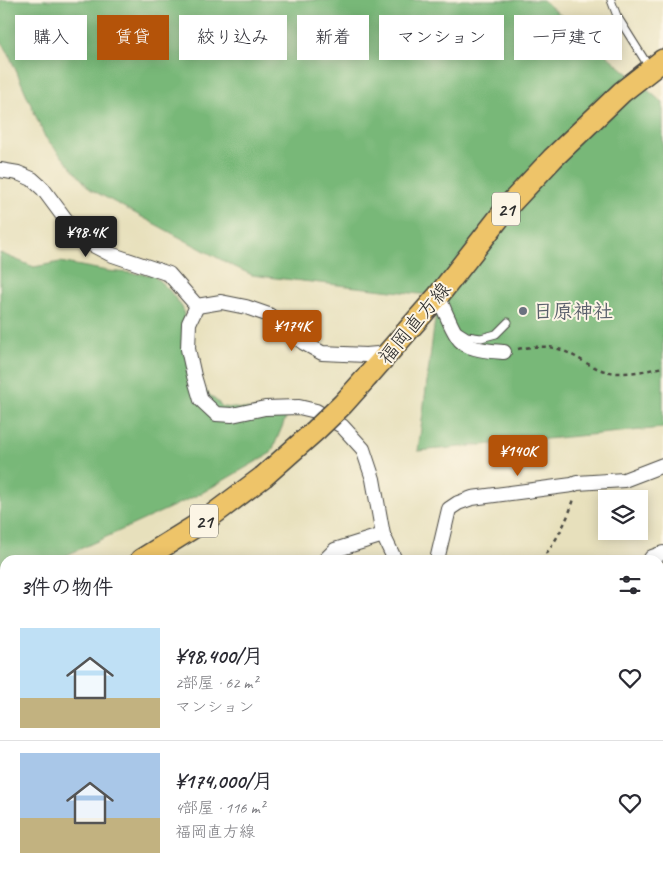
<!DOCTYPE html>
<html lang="ja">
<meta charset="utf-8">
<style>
body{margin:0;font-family:Caveat,"Klee One",sans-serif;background:#f2f2f3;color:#2b2b33;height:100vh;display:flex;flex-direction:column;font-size:19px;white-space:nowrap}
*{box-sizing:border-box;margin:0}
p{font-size:16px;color:#7c7c81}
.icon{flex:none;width:28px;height:28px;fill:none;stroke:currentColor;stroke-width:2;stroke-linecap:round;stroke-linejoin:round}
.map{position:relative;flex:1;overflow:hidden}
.panel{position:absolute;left:0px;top:555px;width:664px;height:320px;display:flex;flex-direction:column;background:#fff;border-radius:15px 15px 0 0;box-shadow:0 2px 12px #0003}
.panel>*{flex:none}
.banner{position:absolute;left:15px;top:15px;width:634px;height:45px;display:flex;gap:10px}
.buttons{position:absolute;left:598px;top:490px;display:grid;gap:10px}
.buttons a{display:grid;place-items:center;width:50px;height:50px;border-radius:0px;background:#fff;box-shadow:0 2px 12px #0003;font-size:25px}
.price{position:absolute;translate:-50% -42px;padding:0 11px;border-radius:5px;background:#b45309;color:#fff;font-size:16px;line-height:32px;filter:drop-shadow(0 1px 2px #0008)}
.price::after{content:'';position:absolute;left:50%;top:30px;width:15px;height:11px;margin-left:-8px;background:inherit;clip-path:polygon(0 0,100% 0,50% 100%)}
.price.current{background:#222;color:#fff}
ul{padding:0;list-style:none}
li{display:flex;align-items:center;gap:15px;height:125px;padding:0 20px}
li+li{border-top:1px solid #e1e1e2}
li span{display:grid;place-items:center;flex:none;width:140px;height:100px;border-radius:0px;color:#555}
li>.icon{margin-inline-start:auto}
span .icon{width:60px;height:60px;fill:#fffc;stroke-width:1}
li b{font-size:21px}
h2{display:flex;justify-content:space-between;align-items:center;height:60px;padding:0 20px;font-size:21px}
.chip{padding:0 18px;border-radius:0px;background:#fff;box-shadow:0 2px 12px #0003;font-size:18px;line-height:45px}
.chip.current{background:#b45309;color:#fff}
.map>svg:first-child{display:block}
</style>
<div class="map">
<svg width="663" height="875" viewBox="0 0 663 875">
<rect width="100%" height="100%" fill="#fcf5e5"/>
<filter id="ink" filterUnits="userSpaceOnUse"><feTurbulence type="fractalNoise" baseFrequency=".02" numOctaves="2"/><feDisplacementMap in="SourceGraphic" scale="10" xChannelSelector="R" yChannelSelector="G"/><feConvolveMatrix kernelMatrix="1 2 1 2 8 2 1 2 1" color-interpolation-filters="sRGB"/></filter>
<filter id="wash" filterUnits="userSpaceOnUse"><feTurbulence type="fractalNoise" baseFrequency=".0096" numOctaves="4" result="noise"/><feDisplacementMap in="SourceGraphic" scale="20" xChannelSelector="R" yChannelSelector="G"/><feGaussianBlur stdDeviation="1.12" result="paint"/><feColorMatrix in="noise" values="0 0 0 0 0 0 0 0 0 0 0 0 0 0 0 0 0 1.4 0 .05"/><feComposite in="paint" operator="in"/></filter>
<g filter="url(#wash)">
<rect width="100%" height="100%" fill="#e7e0bc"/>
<g fill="#78b878" stroke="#527252">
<polygon points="0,0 543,0 618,65 663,103 663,428 418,451 438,296 275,278 252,275 231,265 90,189 45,137 8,52 0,39"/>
<polygon points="0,253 34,267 60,262 107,271 153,275 169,290 182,307 202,388 223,407 288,413 271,453 200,494 56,560 5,560 5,589 0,593"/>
</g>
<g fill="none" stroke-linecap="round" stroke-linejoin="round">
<g stroke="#60a7d6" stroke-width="28">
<polyline points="659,672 663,671"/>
<polyline points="0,811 5,805"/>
</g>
</g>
</g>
<g filter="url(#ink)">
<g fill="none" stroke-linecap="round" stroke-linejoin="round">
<defs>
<g id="lane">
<polyline points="611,0 617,16 649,67"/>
<polyline points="456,329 467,336 481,338 496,334 508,322"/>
</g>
<g id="street">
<polyline points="0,170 18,173 32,179 43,189 69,224 89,243 110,254 169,274 197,306"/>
<path d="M 438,296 C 443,306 454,336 462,342 C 471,350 492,351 504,352"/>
<polyline points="197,306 189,323 188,349 194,376 201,400 216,414 232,415 265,408 299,407 316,411 342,426 363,449 373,479 383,535 395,560"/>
<polyline points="197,306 221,302 246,307 269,315 304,343 322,353 366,355 389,353"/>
<polyline points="325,560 335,550 383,535"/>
<polyline points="437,560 449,509 458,503 472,498 572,485 577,483 624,480 663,465"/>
<polyline points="650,560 652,557 663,553"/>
<polyline points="659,631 663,633"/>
<polyline points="332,875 333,870"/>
</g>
<g id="secondary">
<polyline points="659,773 663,772"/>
<polyline points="200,875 222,870"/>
</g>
<g id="primary">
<polyline points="368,376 438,296 510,204 553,158 622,92 663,60"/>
<polyline points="141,560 207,519 263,477"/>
<polyline points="0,624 5,622"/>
</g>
</defs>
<use href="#lane" stroke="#474641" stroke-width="9"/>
<use href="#street" stroke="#474641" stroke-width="16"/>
<use href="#secondary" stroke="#474641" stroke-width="21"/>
<use href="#primary" stroke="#474641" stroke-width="24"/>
<g stroke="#474641" stroke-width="2.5" stroke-dasharray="4 4" stroke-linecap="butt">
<path d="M 518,349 C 533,346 549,345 564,351 C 578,357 590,367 605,371 C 622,376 646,371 663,367"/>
<path d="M 541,560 C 556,542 567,521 574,499"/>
<polyline points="659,690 663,688"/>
<polyline points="0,764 5,759"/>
<polyline points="0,848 5,839"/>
</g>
<use href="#lane" stroke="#fff" stroke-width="7"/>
<use href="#street" stroke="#fff" stroke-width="14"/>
<use href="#secondary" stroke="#f8e7c3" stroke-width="19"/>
<use href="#primary" stroke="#eec469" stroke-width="21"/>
<defs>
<polyline id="primary-bridge" points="263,477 316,430 343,404 368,376"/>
</defs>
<use href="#primary-bridge" stroke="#474641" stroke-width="24" stroke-linecap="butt"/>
<use href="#primary-bridge" stroke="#eec469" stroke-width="21"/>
</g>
</g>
<circle fill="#6b7280" stroke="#fcf5e5" stroke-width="2" cx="523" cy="311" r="5"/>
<g text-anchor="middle" stroke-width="4" stroke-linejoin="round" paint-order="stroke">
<g fill="#fcf5e5" stroke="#6a6863" stroke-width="1">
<rect x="492" y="192.5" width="28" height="33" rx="4"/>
<rect x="190" y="504.5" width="28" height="33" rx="4"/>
</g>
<g font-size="19" font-weight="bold" fill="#2b2b2b">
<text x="506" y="216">21</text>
<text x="204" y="528">21</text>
</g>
<g font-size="20" font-weight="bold" fill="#5b616d" stroke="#fcf5e5" text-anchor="start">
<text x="533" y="318">日原神社</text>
</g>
<g font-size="20" fill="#2b2b2b" stroke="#fcf5e5">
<text transform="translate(414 323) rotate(-50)" y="7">福岡直方線</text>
</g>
</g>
</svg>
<div class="buttons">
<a><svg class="icon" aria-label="layers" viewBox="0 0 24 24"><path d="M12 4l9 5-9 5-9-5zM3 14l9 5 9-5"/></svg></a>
</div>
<b class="price current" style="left:86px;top:258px">¥98.4K</b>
<b class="price" style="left:292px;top:352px">¥174K</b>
<b class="price" style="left:518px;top:477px">¥140K</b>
<div class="banner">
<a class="chip">購入</a>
<a class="chip current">賃貸</a>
<a class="chip">絞り込み</a>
<a class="chip">新着</a>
<a class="chip">マンション</a>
<a class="chip">一戸建て</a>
</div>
<section class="panel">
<h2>3件の物件<svg class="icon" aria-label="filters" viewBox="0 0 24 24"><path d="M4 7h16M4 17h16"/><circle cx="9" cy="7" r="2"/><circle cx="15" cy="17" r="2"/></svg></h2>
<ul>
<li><span style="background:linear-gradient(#bfe0f5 70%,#c2b280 0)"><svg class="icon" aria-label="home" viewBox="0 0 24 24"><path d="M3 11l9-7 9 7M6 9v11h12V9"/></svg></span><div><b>¥98,400/月</b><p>2部屋 · 62 m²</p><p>マンション</p></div><svg class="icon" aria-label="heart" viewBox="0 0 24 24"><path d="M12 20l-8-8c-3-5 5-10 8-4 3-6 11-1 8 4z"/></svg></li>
<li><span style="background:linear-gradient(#a9c7e8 65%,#c2b280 0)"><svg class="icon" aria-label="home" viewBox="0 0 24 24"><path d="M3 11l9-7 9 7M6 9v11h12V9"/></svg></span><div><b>¥174,000/月</b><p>4部屋 · 116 m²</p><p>福岡直方線</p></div><svg class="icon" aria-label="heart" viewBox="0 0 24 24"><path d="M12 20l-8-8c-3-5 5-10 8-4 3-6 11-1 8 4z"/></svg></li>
</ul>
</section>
</div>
